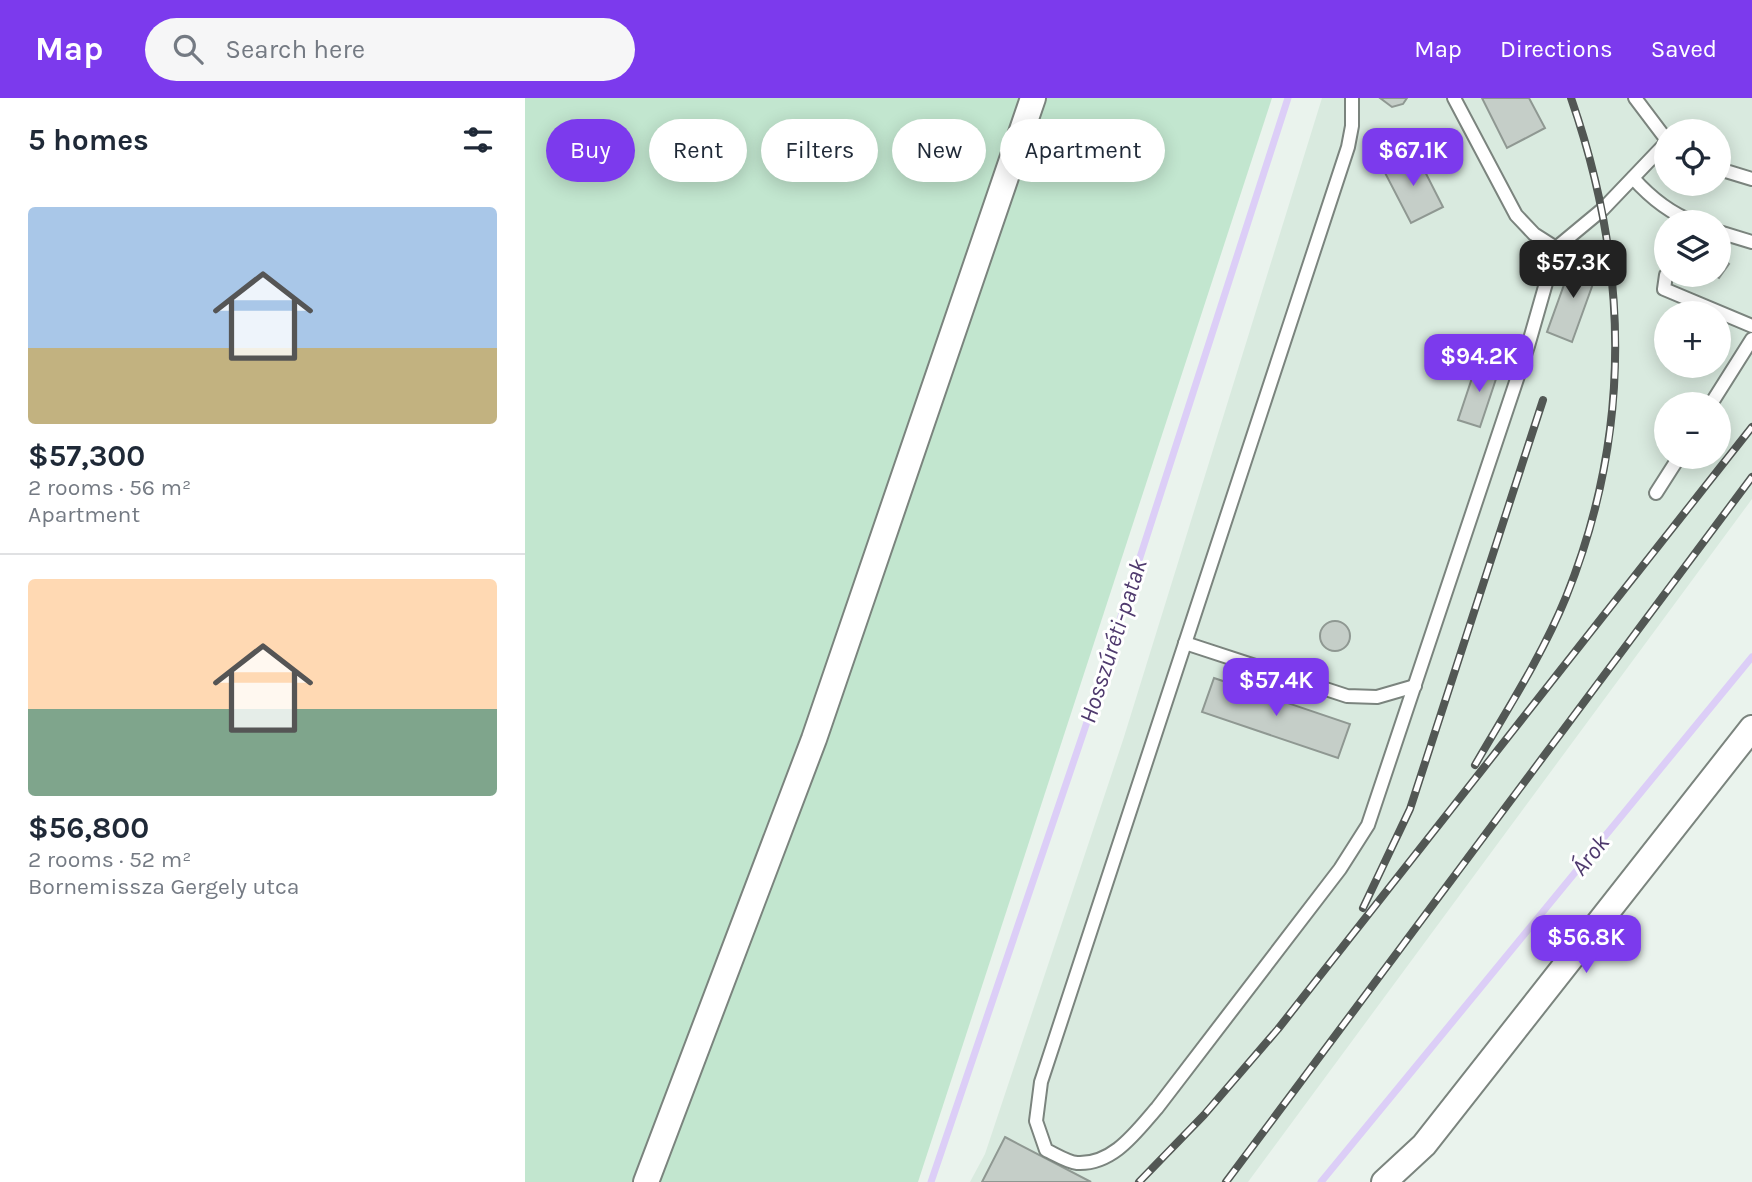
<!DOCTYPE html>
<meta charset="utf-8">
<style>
body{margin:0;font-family:Karla,sans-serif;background:#f6f6f7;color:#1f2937;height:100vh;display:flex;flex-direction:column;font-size:26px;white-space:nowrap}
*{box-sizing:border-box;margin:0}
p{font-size:23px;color:#747a83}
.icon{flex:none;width:38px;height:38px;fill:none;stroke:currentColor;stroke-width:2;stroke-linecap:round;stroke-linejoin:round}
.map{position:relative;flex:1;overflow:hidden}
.sheet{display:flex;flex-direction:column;background:#fff;width:525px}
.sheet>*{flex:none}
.hud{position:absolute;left:21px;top:21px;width:665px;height:63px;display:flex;gap:14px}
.buttons{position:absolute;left:1129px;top:21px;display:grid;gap:14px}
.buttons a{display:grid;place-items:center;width:77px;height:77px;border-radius:50%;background:#fff;box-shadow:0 4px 18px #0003;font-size:35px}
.price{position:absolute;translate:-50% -60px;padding:0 16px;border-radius:14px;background:#7c3aed;color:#fff;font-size:23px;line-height:46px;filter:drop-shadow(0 2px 4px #0008)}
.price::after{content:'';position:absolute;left:50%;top:42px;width:21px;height:16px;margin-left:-10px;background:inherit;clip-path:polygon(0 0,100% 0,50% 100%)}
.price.on{background:#222;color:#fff}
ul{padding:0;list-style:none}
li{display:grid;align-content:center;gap:14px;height:371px;padding:0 28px}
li+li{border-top:2px solid #e0e1e3}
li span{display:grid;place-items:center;height:217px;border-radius:7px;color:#555}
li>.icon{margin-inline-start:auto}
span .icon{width:126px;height:126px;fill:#fffc;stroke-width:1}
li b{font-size:30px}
h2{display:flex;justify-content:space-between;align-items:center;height:84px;padding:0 28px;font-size:30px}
.tag{padding:0 24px;border-radius:32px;background:#fff;box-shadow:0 4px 18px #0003;font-size:24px;line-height:63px}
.tag.on{background:#7c3aed;color:#fff}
header{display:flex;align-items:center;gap:42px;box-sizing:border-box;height:98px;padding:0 35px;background:#7c3aed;color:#fff}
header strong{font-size:33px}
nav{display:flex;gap:38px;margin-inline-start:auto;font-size:24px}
.search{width:490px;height:63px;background:#f6f6f7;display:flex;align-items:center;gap:18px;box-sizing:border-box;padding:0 24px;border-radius:38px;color:#747a83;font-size:26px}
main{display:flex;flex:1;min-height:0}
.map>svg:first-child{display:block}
</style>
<header>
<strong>Map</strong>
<div class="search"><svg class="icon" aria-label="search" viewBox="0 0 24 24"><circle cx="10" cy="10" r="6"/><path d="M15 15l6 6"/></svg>Search here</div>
<nav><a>Map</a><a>Directions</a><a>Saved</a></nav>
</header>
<main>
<section class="sheet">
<h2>5 homes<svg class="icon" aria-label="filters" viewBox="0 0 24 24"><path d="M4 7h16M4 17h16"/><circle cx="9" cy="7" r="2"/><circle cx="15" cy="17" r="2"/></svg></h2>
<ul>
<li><span style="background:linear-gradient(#a9c7e8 65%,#c2b280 0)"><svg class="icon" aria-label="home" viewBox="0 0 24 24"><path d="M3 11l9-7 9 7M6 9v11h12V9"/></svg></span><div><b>$57,300</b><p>2 rooms · 56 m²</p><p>Apartment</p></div></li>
<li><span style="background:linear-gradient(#ffd9b3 60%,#7fa58c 0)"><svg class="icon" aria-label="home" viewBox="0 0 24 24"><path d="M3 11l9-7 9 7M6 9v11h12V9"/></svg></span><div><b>$56,800</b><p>2 rooms · 52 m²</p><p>Bornemissza Gergely utca</p></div></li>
</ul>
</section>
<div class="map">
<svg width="1227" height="1084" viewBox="0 0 1227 1084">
<rect width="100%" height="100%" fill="#eaf3ed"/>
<path fill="#d9eadf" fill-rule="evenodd" d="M 797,0 L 1227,0 L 1227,401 L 723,1084 L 445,1084 L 460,1056 L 599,639 ZM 1141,33 L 1194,33 L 1194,86 L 1141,86 ZM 1141,124 L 1194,124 L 1194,177 L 1141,177 ZM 1141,215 L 1194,215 L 1194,268 L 1141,268 ZM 1141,306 L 1194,306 L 1194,359 L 1141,359 Z"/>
<polygon fill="#c2e6cf" points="0,0 747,0 393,1084 0,1084"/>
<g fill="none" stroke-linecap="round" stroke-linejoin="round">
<g stroke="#dccef7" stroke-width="7">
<polyline points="406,1084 560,630 763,0"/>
<polyline points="796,1084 1227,559"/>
</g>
</g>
<g fill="#c5cec8" stroke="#8f9892" stroke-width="2">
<polygon points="855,0 882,0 878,6 867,9"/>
<polygon points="957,0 1004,0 1020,30 982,50"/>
<polygon points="890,54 918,109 886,125 858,71"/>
<polygon points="1194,158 1204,166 1194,180 1189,177 1194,177"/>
<polygon points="1049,159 1074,169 1047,244 1022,234"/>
<polygon points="953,262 975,269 955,329 933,322"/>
<circle cx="810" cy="538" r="15"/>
<polygon points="689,580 825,626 813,660 677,614"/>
<polygon points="480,1039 566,1084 457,1084"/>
</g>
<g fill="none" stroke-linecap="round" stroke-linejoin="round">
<defs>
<g id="service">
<path d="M 827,0 L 827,28 L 823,49 L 516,984 L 511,1023 L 521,1052 C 530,1056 542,1064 552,1065 C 588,1067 611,1034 632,1010 L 815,771 L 843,727 L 1003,248 L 1031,150 L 1078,111 L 1141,45"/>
<polyline points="929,0 991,117 1009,136 1031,150"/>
<polyline points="1110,0 1141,41"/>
<polyline points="1194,71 1227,81"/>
<path d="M 1108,80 C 1125,99 1144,115 1169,124"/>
<polyline points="1194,134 1227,144"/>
<polyline points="1141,177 1139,191 1227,228"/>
<polyline points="1186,306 1227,241"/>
<polyline points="1131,395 1154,359"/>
<polyline points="660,545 822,598 852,599 890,588"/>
</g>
<g id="minor">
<polyline points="121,1084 289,641 508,0"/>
<polyline points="859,1084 899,1047 1227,630"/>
</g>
</defs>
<use href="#service" stroke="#7b847e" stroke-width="16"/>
<use href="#minor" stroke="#7b847e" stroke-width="28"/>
<use href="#service" stroke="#fff" stroke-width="12"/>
<use href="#minor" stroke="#fff" stroke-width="24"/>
<defs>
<g id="rail">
<path d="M 950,667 C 982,612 1017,558 1041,499 C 1108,333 1104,167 1046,0"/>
<polyline points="838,810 885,711 1018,302"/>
<polyline points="614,1084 679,1017 753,931 1227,329"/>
<polyline points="701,1084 1227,379"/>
</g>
</defs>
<use href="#rail" stroke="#525754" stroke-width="8"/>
<use href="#rail" stroke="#fff" stroke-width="5" stroke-dasharray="16" stroke-linecap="butt"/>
</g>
<g text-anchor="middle" stroke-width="6" stroke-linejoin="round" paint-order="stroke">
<g font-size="24" font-style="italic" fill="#4f3a6e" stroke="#fff">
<text transform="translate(588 543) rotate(-72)" y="8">Hosszúréti-patak</text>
<text transform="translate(1065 757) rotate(-51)" y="8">Árok</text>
</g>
</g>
</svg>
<div class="buttons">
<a><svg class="icon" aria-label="locate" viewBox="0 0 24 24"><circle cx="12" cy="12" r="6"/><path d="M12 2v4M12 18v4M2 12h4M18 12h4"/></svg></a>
<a><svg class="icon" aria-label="layers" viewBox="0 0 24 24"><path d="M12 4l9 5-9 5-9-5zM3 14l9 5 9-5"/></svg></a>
<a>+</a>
<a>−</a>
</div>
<b class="price" style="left:888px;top:90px">$67.1K</b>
<b class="price on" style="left:1048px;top:202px">$57.3K</b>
<b class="price" style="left:954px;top:296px">$94.2K</b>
<b class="price" style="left:751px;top:620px">$57.4K</b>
<b class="price" style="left:1061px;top:877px">$56.8K</b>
<div class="hud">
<a class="tag on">Buy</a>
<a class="tag">Rent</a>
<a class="tag">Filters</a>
<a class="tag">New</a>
<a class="tag">Apartment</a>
</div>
</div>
</main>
